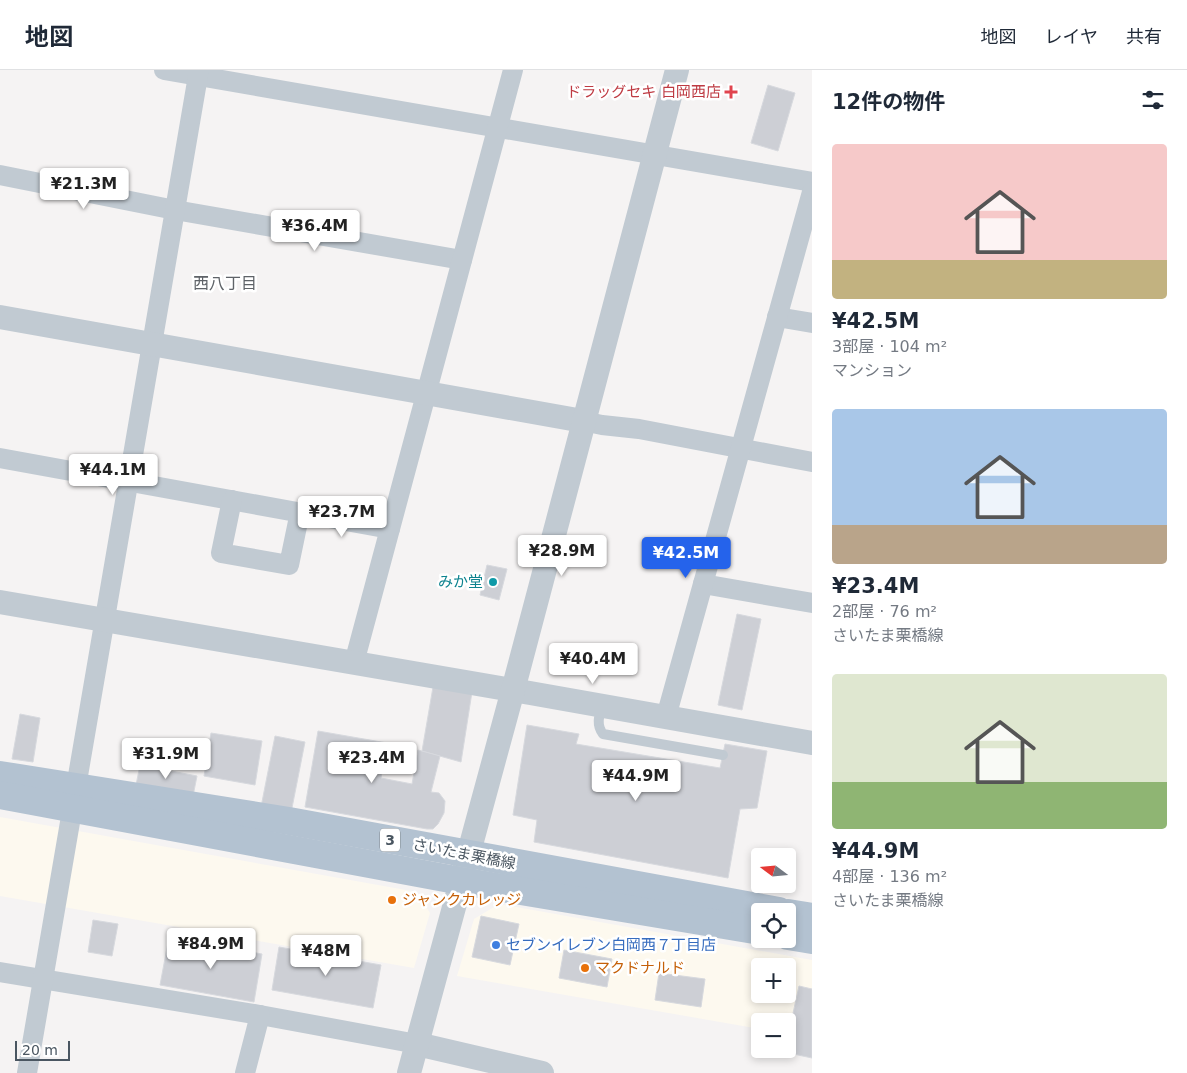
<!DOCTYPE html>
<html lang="ja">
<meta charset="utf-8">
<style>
body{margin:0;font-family:"DejaVu Sans","Noto Sans JP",sans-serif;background:#f2f2f3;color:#1f2937;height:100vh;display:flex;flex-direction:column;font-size:19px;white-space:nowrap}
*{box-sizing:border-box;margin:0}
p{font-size:16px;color:#747a83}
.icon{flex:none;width:28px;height:28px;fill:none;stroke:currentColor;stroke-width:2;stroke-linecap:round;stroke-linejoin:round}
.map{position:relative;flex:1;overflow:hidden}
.sheet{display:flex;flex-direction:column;background:#fff;width:375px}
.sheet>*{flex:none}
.needle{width:32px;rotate:286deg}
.fabs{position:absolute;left:751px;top:778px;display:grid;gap:10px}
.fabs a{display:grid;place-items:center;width:45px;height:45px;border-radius:5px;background:#fff;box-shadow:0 2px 8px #0003;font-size:25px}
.scale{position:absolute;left:15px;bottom:12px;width:55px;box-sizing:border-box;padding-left:5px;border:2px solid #4a5661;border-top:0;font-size:14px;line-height:18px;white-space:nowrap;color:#4a5661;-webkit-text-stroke:4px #fff;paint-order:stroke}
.price{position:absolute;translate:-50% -42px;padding:0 11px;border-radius:5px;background:#fff;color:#222;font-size:16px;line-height:32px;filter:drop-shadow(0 1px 2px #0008)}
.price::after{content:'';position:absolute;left:50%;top:30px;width:15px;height:11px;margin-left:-8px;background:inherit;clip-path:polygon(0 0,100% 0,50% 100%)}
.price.current{background:#2563eb;color:#fff}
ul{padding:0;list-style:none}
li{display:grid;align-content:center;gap:10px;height:265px;padding:0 20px}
li span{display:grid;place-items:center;height:155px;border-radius:5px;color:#555}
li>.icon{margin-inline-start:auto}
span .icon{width:90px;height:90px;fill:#fffc;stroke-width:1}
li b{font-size:21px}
h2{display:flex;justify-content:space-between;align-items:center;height:60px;padding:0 20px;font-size:21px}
header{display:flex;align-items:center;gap:30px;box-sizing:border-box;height:70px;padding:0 25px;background:#fff;border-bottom:1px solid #e0e1e3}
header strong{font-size:24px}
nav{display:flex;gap:28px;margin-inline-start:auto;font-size:18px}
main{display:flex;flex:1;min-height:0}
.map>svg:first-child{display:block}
</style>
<header>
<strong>地図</strong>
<nav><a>地図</a><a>レイヤ</a><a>共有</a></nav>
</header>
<main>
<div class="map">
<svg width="812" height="1003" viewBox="0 0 812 1003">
<rect width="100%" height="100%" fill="#f5f3f3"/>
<g fill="#fdf9ef" fill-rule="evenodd">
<polygon points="0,747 417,822 430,843 414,898 0,826"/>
<path d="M 499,834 L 812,890 L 812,968 L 788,964 L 788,951 L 760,951 L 760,959 L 457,906 L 474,849 ZM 760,896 L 788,896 L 788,924 L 760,924 Z"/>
</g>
<g fill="#cdcfd5" stroke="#d7d9de">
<polygon points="768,15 795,23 778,81 751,73"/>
<polygon points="487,495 507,499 499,530 480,525"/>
<polygon points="737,544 761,549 742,640 718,635"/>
<polygon points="433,617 472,622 461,692 422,681"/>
<polygon points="20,644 40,648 33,692 12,689"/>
<polygon points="527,655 579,664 576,674 720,698 725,674 767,681 757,738 740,739 728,808 534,772 537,750 513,745"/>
<polygon points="318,661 387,673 381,708 412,714 418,680 440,686 431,722 439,723 445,731 444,743 438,754 433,759 427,759 305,737"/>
<polygon points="211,663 262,671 255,715 204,706"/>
<polygon points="275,666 305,672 291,743 261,737"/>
<polygon points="140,695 197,706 193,726 136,715"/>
<polygon points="481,846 519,854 510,895 472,887"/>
<polygon points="93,850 118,854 112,886 88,882"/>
<polygon points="169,867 262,884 254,932 160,915"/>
<polygon points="279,877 381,895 373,938 272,920"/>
<polygon points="564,880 612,889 607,917 559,908"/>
<polygon points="659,903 705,909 701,937 655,930"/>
<polygon points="799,916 812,919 812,988 784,982 785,979 788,979 788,966"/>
</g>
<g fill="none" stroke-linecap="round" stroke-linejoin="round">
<path stroke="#c1cad2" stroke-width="10" d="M 602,636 C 599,646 596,655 603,664 L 723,685"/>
<g stroke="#c1cad2" stroke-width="20">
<polyline points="164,0 812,112"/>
<polyline points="0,105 175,140 462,190"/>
<polyline points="777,247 812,253"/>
<polyline points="583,351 602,355 639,359 812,392"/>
<polyline points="0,388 390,459"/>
<polyline points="232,430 221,483 289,495 300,442"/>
<polyline points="703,514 812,533"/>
<polyline points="354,593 513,0"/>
<polyline points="666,647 812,122"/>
<polyline points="0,902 260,945 417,974"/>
<polyline points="27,1003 199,0"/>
<polyline points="245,1003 260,945"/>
</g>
<g stroke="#c1cad2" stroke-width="24">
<polyline points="0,247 583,351"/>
<polyline points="0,532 530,623 812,673"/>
<polyline points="417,974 542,1003"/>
<polyline points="409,1003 513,620 677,0"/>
</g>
<g stroke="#b3c2d1" stroke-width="28">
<polyline points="0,705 289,751 779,841"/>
<polyline points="0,725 461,811 760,861"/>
<polyline points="788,843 812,847"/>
<polyline points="788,866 812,870"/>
</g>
</g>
<path fill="#e0444e" stroke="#fff" stroke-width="2" d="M728.5 14.5h5v5h5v5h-5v5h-5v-5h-5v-5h5z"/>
<circle fill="#0f9aa8" stroke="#fff" stroke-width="2" cx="493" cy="512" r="5"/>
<g fill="#e8710a" stroke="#fff" stroke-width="2">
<circle cx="392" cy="830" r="5"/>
<circle cx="585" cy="898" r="5"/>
</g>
<circle fill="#3f7fe0" stroke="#fff" stroke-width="2" cx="496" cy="875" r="5"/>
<g text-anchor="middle" stroke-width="5" stroke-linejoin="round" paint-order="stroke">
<rect fill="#fff" stroke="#808990" stroke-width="1" x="380" y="758.5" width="20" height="23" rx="4"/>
<g font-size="14" font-weight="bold" fill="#4a5661">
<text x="390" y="775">3</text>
</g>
<g font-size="15" fill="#be3a42" stroke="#fff" text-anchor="end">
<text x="721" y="27">ドラッグセキ 白岡西店</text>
</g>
<g font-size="15" fill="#0d838f" stroke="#fff" text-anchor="end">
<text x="483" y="517">みか堂</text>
</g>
<g font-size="15" fill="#4a5661" stroke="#fff">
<text transform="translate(464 784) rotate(11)" y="5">さいたま栗橋線</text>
</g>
<g font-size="15" fill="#c56008" stroke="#fff" text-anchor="start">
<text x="402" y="835">ジャンクカレッジ</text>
<text x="595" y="903">マクドナルド</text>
</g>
<g font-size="15" fill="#366cbe" stroke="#fff" text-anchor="start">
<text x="506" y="880">セブンイレブン白岡西７丁目店</text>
</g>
<g font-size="16" fill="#5f6368" stroke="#fff">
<text x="225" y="219">西八丁目</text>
</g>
</g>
</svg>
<div class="fabs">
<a><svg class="needle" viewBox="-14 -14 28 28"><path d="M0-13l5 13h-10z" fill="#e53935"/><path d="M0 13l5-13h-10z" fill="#747a83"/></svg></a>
<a><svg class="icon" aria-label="locate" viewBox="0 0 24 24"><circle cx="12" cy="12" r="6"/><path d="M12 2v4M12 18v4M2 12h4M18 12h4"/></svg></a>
<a>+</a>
<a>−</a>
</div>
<div class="scale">20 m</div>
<b class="price" style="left:84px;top:140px">¥21.3M</b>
<b class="price" style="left:315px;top:182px">¥36.4M</b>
<b class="price" style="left:113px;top:426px">¥44.1M</b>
<b class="price" style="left:342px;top:468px">¥23.7M</b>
<b class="price" style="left:562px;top:507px">¥28.9M</b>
<b class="price current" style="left:686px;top:509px">¥42.5M</b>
<b class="price" style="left:593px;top:615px">¥40.4M</b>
<b class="price" style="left:166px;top:710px">¥31.9M</b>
<b class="price" style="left:372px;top:714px">¥23.4M</b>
<b class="price" style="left:636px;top:732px">¥44.9M</b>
<b class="price" style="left:211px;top:900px">¥84.9M</b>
<b class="price" style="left:326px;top:907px">¥48M</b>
</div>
<section class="sheet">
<h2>12件の物件<svg class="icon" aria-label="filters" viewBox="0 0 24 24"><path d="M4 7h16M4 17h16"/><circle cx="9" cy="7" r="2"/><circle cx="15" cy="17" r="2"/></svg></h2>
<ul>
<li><span style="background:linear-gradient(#f6c9c9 75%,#c2b280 0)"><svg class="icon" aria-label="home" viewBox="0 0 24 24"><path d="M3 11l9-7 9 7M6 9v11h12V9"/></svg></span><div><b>¥42.5M</b><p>3部屋 · 104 m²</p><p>マンション</p></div></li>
<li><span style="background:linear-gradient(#a9c7e8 75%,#b9a48a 0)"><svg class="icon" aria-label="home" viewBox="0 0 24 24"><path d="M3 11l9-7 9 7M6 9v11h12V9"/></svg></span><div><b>¥23.4M</b><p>2部屋 · 76 m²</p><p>さいたま栗橋線</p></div></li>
<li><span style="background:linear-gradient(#dfe7d0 70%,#8fb573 0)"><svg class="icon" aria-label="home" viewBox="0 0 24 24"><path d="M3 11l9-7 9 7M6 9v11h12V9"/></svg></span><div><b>¥44.9M</b><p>4部屋 · 136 m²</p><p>さいたま栗橋線</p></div></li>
</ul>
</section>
</main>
